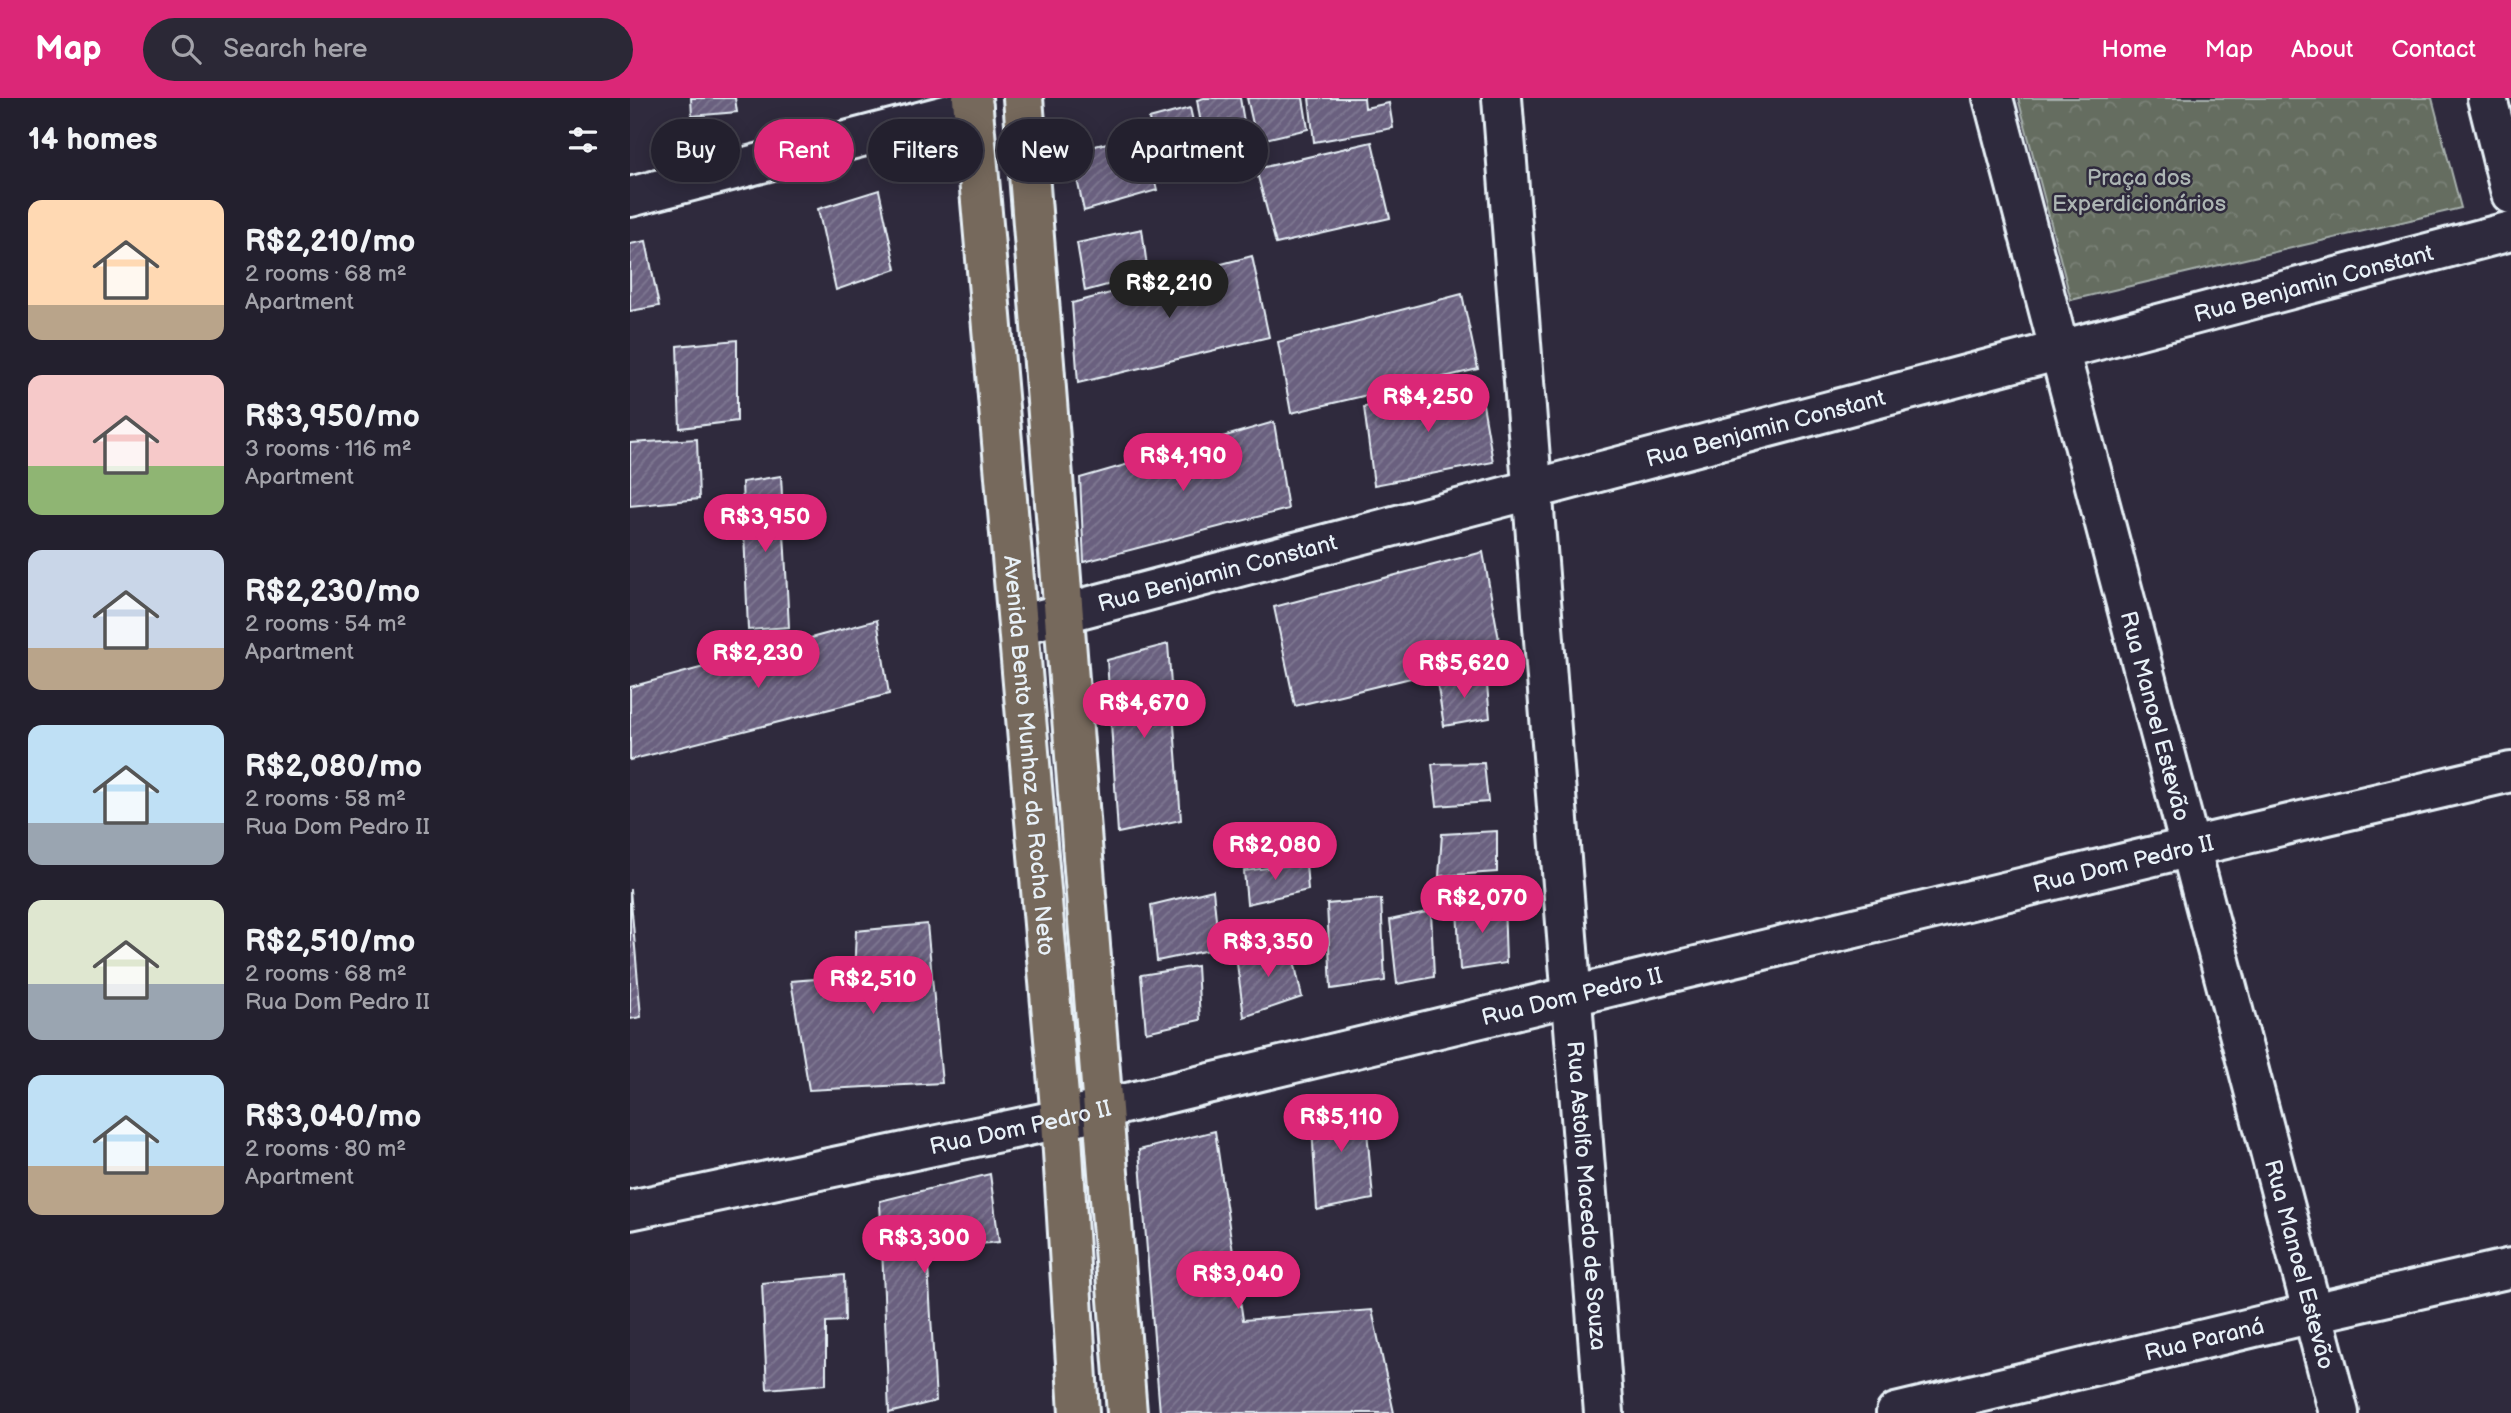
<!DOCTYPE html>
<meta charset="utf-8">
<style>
body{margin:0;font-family:"Balsamiq Sans",sans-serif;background:#2b2836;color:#f1f3f6;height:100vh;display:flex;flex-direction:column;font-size:26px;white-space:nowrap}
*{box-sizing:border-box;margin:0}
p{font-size:23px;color:#a3a3aa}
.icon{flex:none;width:38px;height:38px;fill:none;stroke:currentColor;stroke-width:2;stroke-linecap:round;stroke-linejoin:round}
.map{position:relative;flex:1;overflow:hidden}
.panel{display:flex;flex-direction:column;background:#23202e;width:630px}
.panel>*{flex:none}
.top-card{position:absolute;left:21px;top:21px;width:665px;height:63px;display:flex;gap:14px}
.price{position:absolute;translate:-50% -60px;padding:0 16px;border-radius:24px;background:#db2777;color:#fff;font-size:23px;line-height:46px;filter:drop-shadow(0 2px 4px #0008)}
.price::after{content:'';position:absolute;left:50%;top:42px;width:21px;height:16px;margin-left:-10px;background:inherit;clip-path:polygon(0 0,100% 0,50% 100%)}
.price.active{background:#222;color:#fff}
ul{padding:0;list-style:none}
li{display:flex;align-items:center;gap:21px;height:175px;padding:0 28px}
li span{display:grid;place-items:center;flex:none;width:196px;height:140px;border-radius:14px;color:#555}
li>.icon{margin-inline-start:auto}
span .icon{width:84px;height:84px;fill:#fffc;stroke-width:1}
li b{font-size:30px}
h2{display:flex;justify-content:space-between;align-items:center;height:84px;padding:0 28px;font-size:30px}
.pill{padding:0 24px;border-radius:32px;background:#23202e;box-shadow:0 4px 18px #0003,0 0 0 2px #403e4a;font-size:24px;line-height:63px}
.pill.active{background:#db2777;color:#fff}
header{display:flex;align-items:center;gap:42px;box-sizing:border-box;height:98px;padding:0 35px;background:#db2777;color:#fff}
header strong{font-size:33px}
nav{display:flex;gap:38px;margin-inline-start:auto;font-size:24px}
.search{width:490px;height:63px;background:#2b2836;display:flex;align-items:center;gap:18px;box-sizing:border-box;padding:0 24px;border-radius:38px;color:#a3a3aa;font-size:26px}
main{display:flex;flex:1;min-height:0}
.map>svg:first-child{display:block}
</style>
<header>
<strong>Map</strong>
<div class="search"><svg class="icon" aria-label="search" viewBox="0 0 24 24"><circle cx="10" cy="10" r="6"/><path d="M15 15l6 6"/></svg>Search here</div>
<nav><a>Home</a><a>Map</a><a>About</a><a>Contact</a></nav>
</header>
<main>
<section class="panel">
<h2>14 homes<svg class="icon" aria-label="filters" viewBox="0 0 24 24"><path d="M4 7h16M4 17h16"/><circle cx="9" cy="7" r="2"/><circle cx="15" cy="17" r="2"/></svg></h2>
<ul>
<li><span style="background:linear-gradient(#ffd9b3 75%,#b9a48a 0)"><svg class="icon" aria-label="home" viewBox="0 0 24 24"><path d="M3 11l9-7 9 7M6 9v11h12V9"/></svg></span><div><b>R$2,210/mo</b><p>2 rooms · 68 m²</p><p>Apartment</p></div></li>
<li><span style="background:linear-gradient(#f6c9c9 65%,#8fb573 0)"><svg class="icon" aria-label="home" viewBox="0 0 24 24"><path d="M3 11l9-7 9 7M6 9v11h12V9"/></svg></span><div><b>R$3,950/mo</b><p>3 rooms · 116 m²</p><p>Apartment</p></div></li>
<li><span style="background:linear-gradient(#c9d6e8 70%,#b9a48a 0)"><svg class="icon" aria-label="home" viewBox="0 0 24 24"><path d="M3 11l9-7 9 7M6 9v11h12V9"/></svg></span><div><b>R$2,230/mo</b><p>2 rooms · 54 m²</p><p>Apartment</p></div></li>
<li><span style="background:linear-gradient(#bfe0f5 70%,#9aa5b1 0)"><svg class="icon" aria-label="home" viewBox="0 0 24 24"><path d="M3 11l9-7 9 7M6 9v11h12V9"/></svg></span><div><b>R$2,080/mo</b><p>2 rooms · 58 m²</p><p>Rua Dom Pedro II</p></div></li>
<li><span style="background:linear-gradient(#dfe7d0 60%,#9aa5b1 0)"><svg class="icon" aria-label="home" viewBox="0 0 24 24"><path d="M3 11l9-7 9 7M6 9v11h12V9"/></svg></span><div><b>R$2,510/mo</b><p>2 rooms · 68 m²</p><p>Rua Dom Pedro II</p></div></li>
<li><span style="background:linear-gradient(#bfe0f5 65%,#b9a48a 0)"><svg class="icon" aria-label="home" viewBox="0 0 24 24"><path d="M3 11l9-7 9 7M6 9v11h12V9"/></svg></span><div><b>R$3,040/mo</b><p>2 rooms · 80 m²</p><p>Apartment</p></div></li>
</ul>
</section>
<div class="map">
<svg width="1881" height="1315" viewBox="0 0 1881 1315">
<defs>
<pattern id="park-crowns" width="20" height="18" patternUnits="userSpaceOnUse" patternTransform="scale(1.75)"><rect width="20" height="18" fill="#656d60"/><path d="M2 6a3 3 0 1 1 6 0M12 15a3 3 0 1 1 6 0" fill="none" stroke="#7b8278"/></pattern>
<pattern id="building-hatch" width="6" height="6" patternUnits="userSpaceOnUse" patternTransform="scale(1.75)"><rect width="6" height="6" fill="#6a617f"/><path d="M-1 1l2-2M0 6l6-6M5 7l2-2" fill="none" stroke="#7f7892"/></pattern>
</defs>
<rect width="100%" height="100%" fill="#2f2a3d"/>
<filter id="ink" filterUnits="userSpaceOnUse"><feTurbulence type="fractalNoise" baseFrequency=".0143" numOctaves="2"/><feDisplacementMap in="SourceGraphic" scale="14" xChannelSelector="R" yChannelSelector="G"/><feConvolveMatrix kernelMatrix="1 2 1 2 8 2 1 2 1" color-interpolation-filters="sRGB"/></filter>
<g filter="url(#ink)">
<polygon fill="url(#park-crowns)" stroke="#a6afac" stroke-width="2" points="1388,0 1802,0 1831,110 1441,202"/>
<g fill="url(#building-hatch)" stroke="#e8f1f8" stroke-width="2">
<polygon points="61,0 105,0 107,14 62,18"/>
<polygon points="574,0 610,0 621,66 579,74 567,2"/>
<polygon points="617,0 673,0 678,31 627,43"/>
<polygon points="679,0 734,0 735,10 759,5 763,30 684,44"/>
<polygon points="560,10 574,72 533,84 519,21"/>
<polygon points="513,36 527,92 454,113 441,54"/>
<polygon points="742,44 760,120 646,146 626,71"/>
<polygon points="249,92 266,171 206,192 188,111"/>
<polygon points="512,131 518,176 455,193 447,145"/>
<polygon points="16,143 29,208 0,213 0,146"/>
<polygon points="622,158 639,239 448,285 442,205"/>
<polygon points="832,196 848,271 661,315 648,244"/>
<polygon points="107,242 107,323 50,330 47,248"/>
<polygon points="849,283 863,364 744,387 734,309"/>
<polygon points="644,324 658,411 454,464 450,380"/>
<polygon points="67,341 69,401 0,408 0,345"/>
<polygon points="151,378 159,529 118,532 112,384"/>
<polygon points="853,454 872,558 665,608 644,509"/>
<polygon points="247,522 259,596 0,662 0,589"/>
<polygon points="538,546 551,722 488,735 477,562"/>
<polygon points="856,576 860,620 814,628 807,583"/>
<polygon points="854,665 858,704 807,708 802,666"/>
<polygon points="867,733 867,774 809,778 812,736"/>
<polygon points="676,765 678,792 617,806 614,773"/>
<polygon points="0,791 11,919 0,921"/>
<polygon points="583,792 589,850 527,863 521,807"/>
<polygon points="751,801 755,883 701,891 697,806"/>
<polygon points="874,804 876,865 830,872 827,809"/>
<polygon points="801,813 804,879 767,886 760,822"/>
<polygon points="297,826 312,985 179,992 161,883 224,878 226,833"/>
<polygon points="660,845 672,899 614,919 606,858"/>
<polygon points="567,868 570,922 516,934 511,877"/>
<polygon points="734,998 743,1101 687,1112 681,1011"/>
<polygon points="585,1033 613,1222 742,1212 764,1315 530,1315 509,1052"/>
<polygon points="360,1076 369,1144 297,1151 306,1303 259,1315 250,1103"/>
<polygon points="214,1177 215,1223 196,1224 196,1286 137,1291 132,1185"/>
</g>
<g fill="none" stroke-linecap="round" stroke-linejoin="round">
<defs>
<g id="minor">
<path id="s1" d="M 872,0 L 974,1315"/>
<path id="s2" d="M 1363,0 L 1709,1315"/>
<polyline points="1857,0 1881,96"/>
<polyline points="0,99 343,10"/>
<path id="s3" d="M 389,527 L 1881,133"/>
<path id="s4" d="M 0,1112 L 431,1021 L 1561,749 L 1881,674"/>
<path id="s5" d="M 1266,1315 L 1683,1215 L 1881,1170"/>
</g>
<g id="major">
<path id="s6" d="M 342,0 L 431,1021 L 449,1315"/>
<polyline points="393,0 497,1315"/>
</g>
</defs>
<use href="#minor" stroke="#e8f1f8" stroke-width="44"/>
<use href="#major" stroke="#e8f1f8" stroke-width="44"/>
<use href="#minor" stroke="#2f2a3d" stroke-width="38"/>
<use href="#major" stroke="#76695c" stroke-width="38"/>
</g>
</g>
<g text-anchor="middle" stroke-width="5" stroke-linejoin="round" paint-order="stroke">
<g font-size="23" fill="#adb6b4" stroke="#2f2a3d">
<text x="1509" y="87">Praça dos<tspan x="1509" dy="26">Experdicionários</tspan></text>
</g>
<g font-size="23" fill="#e8f1f8" stroke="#2f2a3d">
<text dy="8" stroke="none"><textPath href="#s3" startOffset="1339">Rua Benjamin Constant</textPath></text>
<text dy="8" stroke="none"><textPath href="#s3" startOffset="772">Rua Benjamin Constant</textPath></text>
<text dy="8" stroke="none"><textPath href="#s3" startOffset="205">Rua Benjamin Constant</textPath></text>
<text dy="8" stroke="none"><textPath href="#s2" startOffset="639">Rua Manoel Estevão</textPath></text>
<text dy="8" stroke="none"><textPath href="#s6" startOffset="660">Avenida Bento Munhoz da Rocha Neto</textPath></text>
<text dy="8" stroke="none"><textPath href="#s4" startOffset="1533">Rua Dom Pedro II</textPath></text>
<text dy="8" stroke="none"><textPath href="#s4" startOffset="966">Rua Dom Pedro II</textPath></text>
<text dy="8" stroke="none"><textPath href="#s4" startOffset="399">Rua Dom Pedro II</textPath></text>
<text dy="8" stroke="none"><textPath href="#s1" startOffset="1101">Rua Astolfo Macedo de Souza</textPath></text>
<text dy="8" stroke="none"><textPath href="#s2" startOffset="1206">Rua Manoel Estevão</textPath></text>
<text dy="8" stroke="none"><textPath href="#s5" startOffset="317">Rua Paraná</textPath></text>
</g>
</g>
</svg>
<b class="price active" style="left:539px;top:222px">R$2,210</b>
<b class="price" style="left:798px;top:336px">R$4,250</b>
<b class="price" style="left:553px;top:395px">R$4,190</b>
<b class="price" style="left:135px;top:456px">R$3,950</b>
<b class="price" style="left:128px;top:592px">R$2,230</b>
<b class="price" style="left:834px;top:602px">R$5,620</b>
<b class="price" style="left:514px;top:642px">R$4,670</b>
<b class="price" style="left:645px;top:784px">R$2,080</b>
<b class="price" style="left:852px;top:837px">R$2,070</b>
<b class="price" style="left:638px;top:881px">R$3,350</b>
<b class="price" style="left:243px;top:918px">R$2,510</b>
<b class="price" style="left:711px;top:1056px">R$5,110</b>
<b class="price" style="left:294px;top:1177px">R$3,300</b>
<b class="price" style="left:608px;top:1213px">R$3,040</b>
<div class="top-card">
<a class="pill">Buy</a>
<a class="pill active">Rent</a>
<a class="pill">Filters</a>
<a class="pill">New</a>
<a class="pill">Apartment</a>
</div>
</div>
</main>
